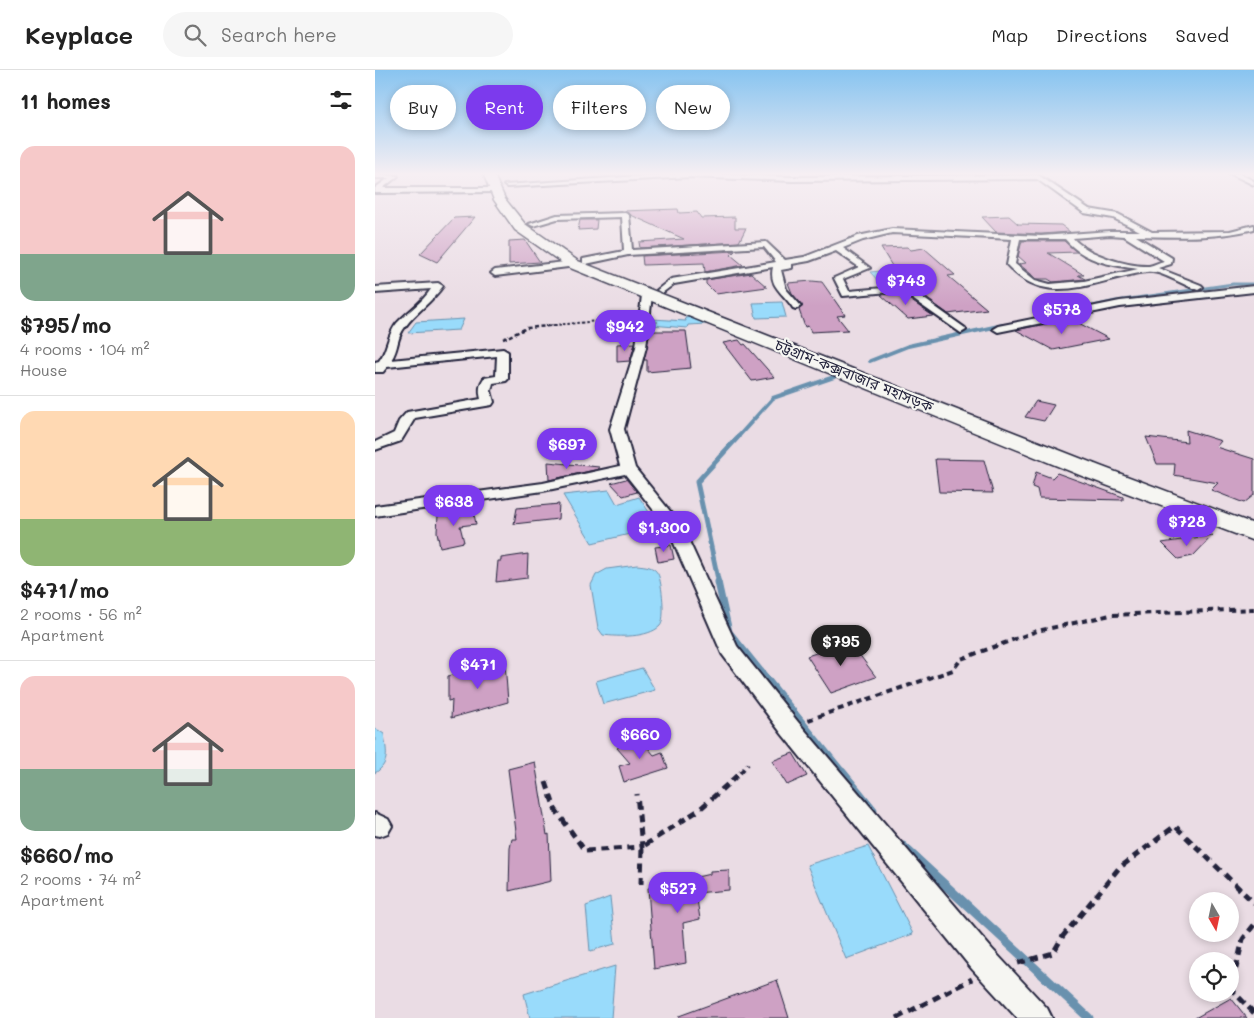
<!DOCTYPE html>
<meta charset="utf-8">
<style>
body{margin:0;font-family:Mali,"Noto Sans Bengali",sans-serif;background:#f6f6f6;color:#222;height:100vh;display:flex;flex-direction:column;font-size:19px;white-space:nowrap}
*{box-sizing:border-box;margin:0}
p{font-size:16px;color:#767676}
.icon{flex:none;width:28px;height:28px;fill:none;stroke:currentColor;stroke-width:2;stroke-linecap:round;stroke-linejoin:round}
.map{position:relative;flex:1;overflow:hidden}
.side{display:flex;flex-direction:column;background:#fff;width:375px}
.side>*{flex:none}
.banner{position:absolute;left:15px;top:15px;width:475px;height:45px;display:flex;gap:10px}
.needle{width:32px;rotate:171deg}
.controls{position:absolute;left:814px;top:822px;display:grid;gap:10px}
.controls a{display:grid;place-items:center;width:50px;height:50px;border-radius:50%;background:#fff;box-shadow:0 2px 8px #0003;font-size:25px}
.price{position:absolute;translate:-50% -42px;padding:0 11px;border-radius:18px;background:#7c3aed;color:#fff;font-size:16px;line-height:32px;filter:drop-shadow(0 1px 2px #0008)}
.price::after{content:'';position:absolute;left:50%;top:30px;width:15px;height:11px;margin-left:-8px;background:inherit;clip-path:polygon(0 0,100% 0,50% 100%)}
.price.active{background:#222;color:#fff}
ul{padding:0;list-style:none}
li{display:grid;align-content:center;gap:10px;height:265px;padding:0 20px}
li+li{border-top:1px solid #e0e0e0}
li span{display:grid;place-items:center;height:155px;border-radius:15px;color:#555}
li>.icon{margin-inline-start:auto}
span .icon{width:90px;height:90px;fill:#fffc;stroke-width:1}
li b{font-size:21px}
h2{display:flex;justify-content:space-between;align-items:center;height:60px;padding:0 20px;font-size:21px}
.tag{padding:0 18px;border-radius:22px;background:#fff;box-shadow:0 2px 8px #0003;font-size:18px;line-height:45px}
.tag.active{background:#7c3aed;color:#fff}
header{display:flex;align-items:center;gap:30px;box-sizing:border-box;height:70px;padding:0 25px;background:#fff;border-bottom:1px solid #e0e0e0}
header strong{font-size:24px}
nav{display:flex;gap:28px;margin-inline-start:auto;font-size:18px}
.search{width:350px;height:45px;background:#f6f6f6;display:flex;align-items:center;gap:12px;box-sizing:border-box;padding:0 18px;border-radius:28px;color:#767676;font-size:19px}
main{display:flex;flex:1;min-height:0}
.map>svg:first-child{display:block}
</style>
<header>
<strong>Keyplace</strong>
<div class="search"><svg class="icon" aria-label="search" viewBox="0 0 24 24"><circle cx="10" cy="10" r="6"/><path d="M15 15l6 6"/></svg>Search here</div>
<nav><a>Map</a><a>Directions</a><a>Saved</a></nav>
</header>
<main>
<section class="side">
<h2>11 homes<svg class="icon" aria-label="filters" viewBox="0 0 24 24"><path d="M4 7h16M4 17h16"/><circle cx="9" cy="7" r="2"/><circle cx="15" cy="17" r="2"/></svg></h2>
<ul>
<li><span style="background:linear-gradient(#f6c9c9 70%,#7fa58c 0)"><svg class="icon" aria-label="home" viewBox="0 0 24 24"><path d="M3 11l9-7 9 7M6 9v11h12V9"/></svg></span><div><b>$795/mo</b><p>4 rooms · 104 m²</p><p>House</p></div></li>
<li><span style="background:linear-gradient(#ffd9b3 70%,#8fb573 0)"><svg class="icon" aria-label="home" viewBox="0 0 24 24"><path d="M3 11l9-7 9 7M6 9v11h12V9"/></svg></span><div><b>$471/mo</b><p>2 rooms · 56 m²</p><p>Apartment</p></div></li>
<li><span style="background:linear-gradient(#f6c9c9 60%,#7fa58c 0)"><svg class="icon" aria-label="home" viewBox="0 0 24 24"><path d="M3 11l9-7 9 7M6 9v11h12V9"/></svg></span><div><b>$660/mo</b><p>2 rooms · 74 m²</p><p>Apartment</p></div></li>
</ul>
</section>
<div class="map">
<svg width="879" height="948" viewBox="0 0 879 948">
<rect width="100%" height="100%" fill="#eadce4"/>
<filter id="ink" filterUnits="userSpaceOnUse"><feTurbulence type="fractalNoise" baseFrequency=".02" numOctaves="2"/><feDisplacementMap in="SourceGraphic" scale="10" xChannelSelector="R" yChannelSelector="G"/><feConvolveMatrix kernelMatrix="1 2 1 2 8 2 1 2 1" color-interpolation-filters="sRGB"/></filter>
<g filter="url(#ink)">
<g fill="#99dbfb" stroke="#6991ae">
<polygon points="518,200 530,212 506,214 495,202"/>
<polygon points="407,232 411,247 381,248 378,233"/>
<polygon points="316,247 331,252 331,254 313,255 312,258 276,255 283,252 277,249 311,251 310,248"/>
<polygon points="89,249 84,260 33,263 41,252"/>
<polygon points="234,420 242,434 264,427 284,457 217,473 188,425"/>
<path d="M 262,495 C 270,496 279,496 283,504 C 287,512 291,550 285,556 C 273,568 243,567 228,565 L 223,558 L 216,515 L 221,505 L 232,499 Z"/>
<polygon points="267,598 280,620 228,634 221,611"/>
<path d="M 0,658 L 9,664 C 11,680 16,693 0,703 Z"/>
<polygon points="493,776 538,864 471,889 432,795"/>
<polygon points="235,827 240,874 215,881 211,836"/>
<polygon points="240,896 236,948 155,948 149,924"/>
</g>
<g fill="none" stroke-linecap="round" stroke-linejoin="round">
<g stroke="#6991ae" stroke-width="3">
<polyline points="662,248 741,231 858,214 879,214"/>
<polyline points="622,256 628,255"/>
</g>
<g stroke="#6991ae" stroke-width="4">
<polyline points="495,291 533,276 628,255"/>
<polyline points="362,368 398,328 459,307"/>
</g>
<polyline stroke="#6991ae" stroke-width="5" points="344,514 322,412 363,367"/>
<polyline stroke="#6991ae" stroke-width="7" points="343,512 354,562 468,703"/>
<g stroke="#6991ae" stroke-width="9">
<polyline points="467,702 498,740"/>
<polyline points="528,776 714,948"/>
</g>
</g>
<g fill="#cea1c4" stroke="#22223b">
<polygon points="303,139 304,143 322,142 326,148 360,147 360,158 371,158 364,172 265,178 264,172 309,169 247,141"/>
<polygon points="634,146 643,154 686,155 695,162 666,164 621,162 607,147"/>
<polygon points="100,147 62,192 45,184 79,148"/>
<polygon points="205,150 222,150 221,159 203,160"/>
<polygon points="150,170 165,192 134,194 134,171"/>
<polygon points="647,171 689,171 702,182 673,183 709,205 703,205 710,209 678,212 673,209 662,209 644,194 651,193 643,186"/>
<polygon points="532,177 536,180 549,178 580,205 573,206 612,239 573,244 532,214 528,214 506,178"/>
<polygon points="360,181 356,185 368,195 330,202 329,193 268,195 267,186"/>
<polygon points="376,203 392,217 341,224 331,214 331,210"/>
<polygon points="437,211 447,212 470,245 462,246 473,260 436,262 433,256 430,257 424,240 427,235 417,223 413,213"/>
<polygon points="525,223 558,246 533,249 506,225"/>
<polygon points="696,249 734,269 678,280 641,260"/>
<polygon points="275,261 311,261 316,298 272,302 272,290 269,290"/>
<polygon points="364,270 368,275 370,274 399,307 377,311 348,273"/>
<polygon points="260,273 255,291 242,292 242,274"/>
<polygon points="661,331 679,335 669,351 650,347"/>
<polygon points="811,360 846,371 841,377 879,389 879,425 869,433 836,420 843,413 799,405 800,394 782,394 771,367 812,372"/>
<polygon points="560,389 609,390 618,423 564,422"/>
<polygon points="173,392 224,397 224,399 174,410"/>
<polygon points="661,402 677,408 682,403 748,427 748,430 664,428 662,419 657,417"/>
<polygon points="251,409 262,422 248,426 236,413"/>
<polygon points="184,434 183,449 139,454 142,438"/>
<polygon points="98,439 101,454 85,456 89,472 65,477 62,462 63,445"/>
<polygon points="838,465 818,486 803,489 787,473"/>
<polygon points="296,475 299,489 283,492 280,477"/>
<polygon points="153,484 152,508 121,512 123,491 126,491 126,488"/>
<polygon points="475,572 501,607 456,623 432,586"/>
<polygon points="130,593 133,632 76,648 77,630 73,631 73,606"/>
<polygon points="263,666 279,685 287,682 293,698 249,712 244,696 255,693 242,678"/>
<polygon points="418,683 432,706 412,715 397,691"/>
<polygon points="160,692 172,765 174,764 176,811 134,821 135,778 137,769 142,769 133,699"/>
<polygon points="354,800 354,820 321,823 325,849 308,853 311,893 279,899 273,818 335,804 335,801"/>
<polygon points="402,910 414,948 304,948 304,946"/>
<polygon points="856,928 872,948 820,948"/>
</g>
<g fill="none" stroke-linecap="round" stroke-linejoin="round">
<defs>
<g id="minor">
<path d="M 311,103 L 417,107 L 663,105 L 714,139 L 743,144 L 777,162 L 855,161 L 879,155 L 879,159 C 840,169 801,167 761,166 L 797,188 L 796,194 L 783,198 L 826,215 L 828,217 L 823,220 C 809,216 786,200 772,202 C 722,208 674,241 632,195 L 637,169 L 517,163 L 488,170 L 468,178 L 495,198 L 468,209 L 474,221 L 531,216 L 590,258 L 591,260 L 586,263 L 526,221 L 468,226 L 459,208 L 484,197 L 461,181 L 434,191 L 417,194 L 417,198 L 406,200 L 411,219 L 426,236 L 421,239 L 418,238 C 410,224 393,217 398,197 L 299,214 L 287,223 L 282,220 L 296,209 L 401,192 L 389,177 L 253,185 L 211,194 L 208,193 L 208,189 L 249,181 L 247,147 L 182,149 L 158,156 L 154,154 L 182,145 L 250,143 L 254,145 L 257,180 L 391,172 L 410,190 L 429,187 L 483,166 L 517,159 L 666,166 L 735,161 L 765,161 L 738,148 L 709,143 L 662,109 L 417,111 L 314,107 L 132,117 L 129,115 ZM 735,165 L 749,166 L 789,191 C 784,192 779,195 774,196 C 753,197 711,184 698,168 ZM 645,169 L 690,169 C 708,191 735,195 763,199 L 709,211 L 675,214 L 660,210 L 640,194 Z"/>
<polygon points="854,103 863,103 879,111 879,115"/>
<polygon points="0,104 23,106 8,118 121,118 124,120 121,122 0,123 0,118 14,108 0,108"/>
<polygon points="198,191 202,194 201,196 120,206 116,203 120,200"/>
<path d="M 63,213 L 68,216 C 57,232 41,242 30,257 C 21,268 24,279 16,290 L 128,279 L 133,282 L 133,309 L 131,311 L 118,313 L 116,321 L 119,332 L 117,335 L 40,348 L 26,371 L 0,380 L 0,372 L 19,363 L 24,351 L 32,342 L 106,329 C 104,321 104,315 109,308 L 121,306 L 122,286 L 12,297 L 8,302 L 0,302 L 0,292 L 4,291 C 13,279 12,265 22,253 C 33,241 47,233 56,219 L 0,223 L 0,217 Z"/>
<polygon points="879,216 879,222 745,237 623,262 618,259 623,256 745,231"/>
<polygon points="272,222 277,225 271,277 249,359 260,398 307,456 362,576 423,652 617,879 672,938 677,948 642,948 597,899 407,664 347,584 292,457 250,404 168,421 0,446 0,436 168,413 245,396 235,359 261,277 267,225"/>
<polygon points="0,743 13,749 17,756 13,763 5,766 0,765"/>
</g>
<polygon id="trunk" points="108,103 118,103 130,129 150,154 203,191 725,396 879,454 879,471 707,406 193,197 140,160 119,130"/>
</defs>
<use href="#minor" stroke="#22223b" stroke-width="4"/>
<use href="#trunk" stroke="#22223b" stroke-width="3"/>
<polyline stroke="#22223b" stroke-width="2" stroke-dasharray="2.5 2" stroke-linecap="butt" points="170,256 256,248"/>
<polyline stroke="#22223b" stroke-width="2.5" stroke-dasharray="4 2.5" stroke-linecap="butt" points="128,269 152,258 183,255"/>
<g stroke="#22223b" stroke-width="4" stroke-dasharray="6 4.5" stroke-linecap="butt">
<polyline points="433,650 578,600 586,589 662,561 736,545 879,539"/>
<polyline points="365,703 373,694"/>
</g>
<g stroke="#22223b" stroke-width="5" stroke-dasharray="8 5.5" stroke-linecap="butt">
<polyline points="171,712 180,739 210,781 267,777 262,724"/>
<polyline points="266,814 267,777 324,740 366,702"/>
<polyline points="879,855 868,869 856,919 879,943"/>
<polyline points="643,893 678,883 688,866 744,798 800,756 879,833"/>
<polyline points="522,948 597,909"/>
</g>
<use href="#minor" fill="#f6f6f2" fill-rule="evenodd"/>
<use href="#trunk" fill="#f6f6f2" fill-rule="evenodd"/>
</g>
</g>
<linearGradient id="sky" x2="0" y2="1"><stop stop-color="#88c4f0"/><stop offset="0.44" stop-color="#f6eff3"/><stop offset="1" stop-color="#f6eff3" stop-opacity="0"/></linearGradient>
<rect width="879" height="236" fill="url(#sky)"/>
<g text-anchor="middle" stroke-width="4.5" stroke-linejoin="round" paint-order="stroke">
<g font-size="15" fill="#22223b" stroke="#f6f6f2">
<text transform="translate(479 306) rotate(22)" y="5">চট্টগ্রাম-কক্সবাজার মহাসড়ক</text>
</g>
</g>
</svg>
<div class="controls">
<a><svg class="needle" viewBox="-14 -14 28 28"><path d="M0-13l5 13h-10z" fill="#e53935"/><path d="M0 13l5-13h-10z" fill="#767676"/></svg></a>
<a><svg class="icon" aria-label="locate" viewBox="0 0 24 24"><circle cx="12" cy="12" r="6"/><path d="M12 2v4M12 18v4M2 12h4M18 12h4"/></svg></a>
</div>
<b class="price" style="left:531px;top:236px">$743</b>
<b class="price" style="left:687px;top:265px">$578</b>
<b class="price" style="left:250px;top:282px">$942</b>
<b class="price" style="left:192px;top:400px">$697</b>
<b class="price" style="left:79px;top:457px">$638</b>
<b class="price" style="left:812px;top:477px">$728</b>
<b class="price" style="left:289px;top:483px">$1,300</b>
<b class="price active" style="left:466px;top:597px">$795</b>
<b class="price" style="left:103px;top:620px">$471</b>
<b class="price" style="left:265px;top:690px">$660</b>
<b class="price" style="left:303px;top:844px">$527</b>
<div class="banner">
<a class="tag">Buy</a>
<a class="tag active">Rent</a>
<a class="tag">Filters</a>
<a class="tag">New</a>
</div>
</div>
</main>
